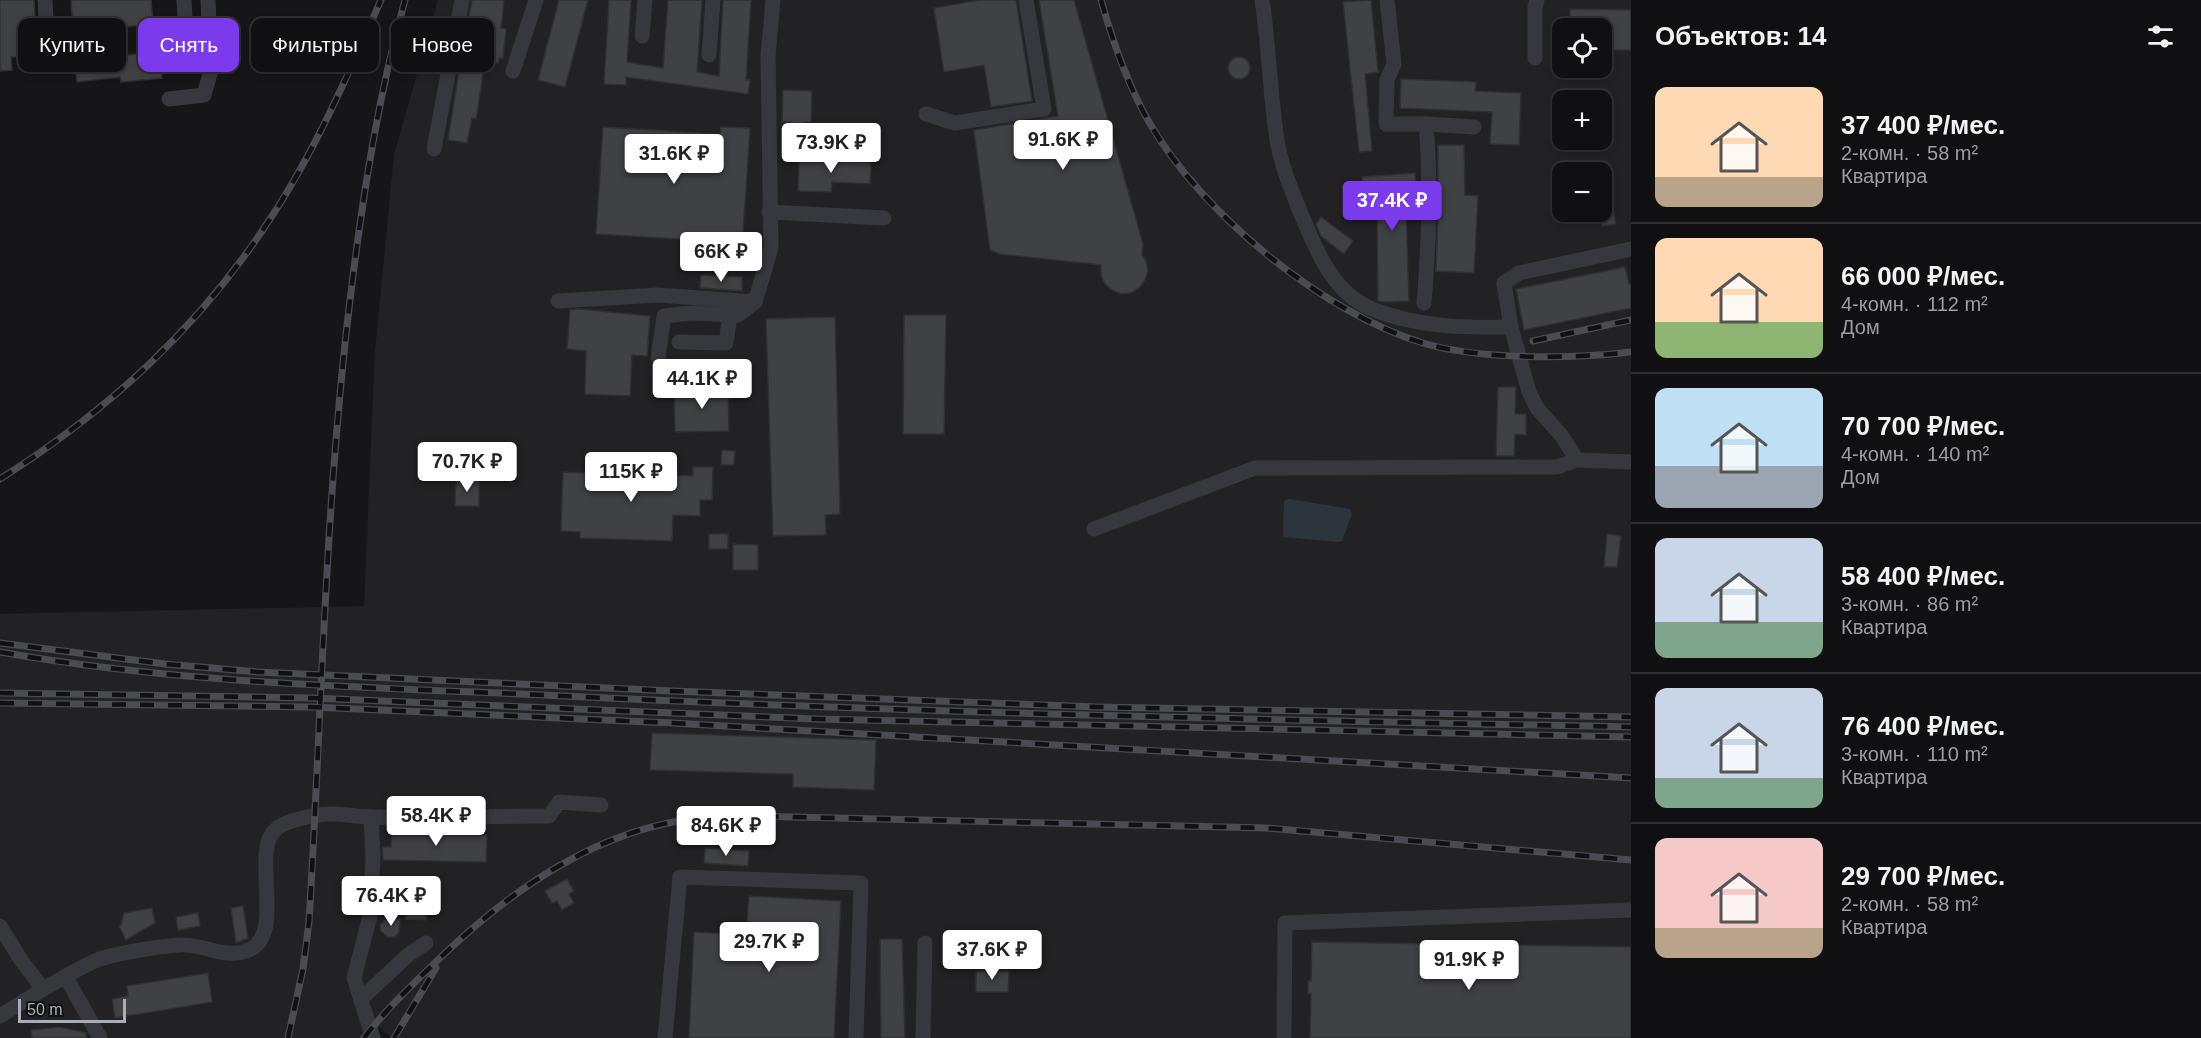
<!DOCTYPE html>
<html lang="ru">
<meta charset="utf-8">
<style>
body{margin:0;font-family:Arial,sans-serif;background:#1e1e20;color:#f1f3f6;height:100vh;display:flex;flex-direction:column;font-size:22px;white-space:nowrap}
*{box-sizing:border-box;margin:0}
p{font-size:20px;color:#9c9d9f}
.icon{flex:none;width:33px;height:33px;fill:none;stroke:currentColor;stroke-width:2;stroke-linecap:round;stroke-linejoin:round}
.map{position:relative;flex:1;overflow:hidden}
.sheet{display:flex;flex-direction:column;background:#101012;width:570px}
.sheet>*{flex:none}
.guide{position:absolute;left:18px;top:18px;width:570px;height:54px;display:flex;gap:12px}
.controls{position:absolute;left:1552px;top:18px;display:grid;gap:12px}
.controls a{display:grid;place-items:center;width:60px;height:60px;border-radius:12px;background:#101012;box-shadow:0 3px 9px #0003,0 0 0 2px #303032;font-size:30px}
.scale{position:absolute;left:18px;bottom:15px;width:108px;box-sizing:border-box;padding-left:6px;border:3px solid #a8adb8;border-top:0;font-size:16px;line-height:21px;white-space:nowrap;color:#a8adb8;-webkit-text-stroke:4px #111113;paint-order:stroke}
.price{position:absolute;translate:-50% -51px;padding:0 14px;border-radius:6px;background:#fff;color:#222;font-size:20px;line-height:39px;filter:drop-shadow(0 2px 3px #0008)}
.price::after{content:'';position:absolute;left:50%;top:36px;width:18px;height:14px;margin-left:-9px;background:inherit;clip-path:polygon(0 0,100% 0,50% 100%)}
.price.selected{background:#7c3aed;color:#fff}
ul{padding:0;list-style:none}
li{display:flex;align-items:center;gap:18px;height:150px;padding:0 24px}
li+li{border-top:2px solid #303032}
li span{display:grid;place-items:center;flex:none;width:168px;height:120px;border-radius:12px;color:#555}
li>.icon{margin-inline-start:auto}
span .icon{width:72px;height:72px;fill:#fffc;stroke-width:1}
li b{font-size:26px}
h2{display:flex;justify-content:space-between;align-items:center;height:72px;padding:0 24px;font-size:26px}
.chip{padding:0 21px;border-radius:12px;background:#101012;box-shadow:0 3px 9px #0003,0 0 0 2px #303032;font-size:21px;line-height:54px}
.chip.selected{background:#7c3aed;color:#fff}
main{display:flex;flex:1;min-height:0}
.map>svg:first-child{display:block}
</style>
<main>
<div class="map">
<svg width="1631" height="1038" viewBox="0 0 1631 1038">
<rect width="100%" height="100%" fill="#161618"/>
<path fill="#222225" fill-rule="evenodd" d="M 438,0 L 1631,0 L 1631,1038 L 392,1038 L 379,1027 L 371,1038 L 0,1038 L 0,614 L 364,606 L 375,351 L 394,155 ZM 1563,28 L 1602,28 L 1602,68 L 1563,68 ZM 1563,100 L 1602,100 L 1602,140 L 1563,140 ZM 1563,172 L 1602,172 L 1602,212 L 1563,212 Z"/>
<polygon fill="#2c353c" points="1289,499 1350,509 1352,514 1342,541 1339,542 1283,537 1284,501"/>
<g fill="#404145" stroke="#303034" stroke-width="1.5">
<polygon points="0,0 34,0 37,55 11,57 12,70 0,71"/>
<polygon points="71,0 151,0 153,25 73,29"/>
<polygon points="472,0 504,0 501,28 506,29 503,58 499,58 499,63 485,62 476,119 472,118 467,143 448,140 461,60 465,60 468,34 466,34"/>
<polygon points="559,0 588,0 565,87 538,80"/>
<polygon points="609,0 631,0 627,62 663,68 668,0 702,0 697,72 719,76 723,0 751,0 746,80 750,80 748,94 626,77 626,85 604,84"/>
<polygon points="980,0 1016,0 1032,101 991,107 984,65 944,72 934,8"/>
<polygon points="1039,0 1074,0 1143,244 1142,255 1146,261 1148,271 1145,280 1139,288 1131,293 1121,294 1112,290 1105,284 1101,275 1101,265 1000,254 990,250 974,130 1058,116"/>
<polygon points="1371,0 1378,72 1365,74 1372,151 1359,152 1343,2"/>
<polygon points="1570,9 1631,10 1631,50 1602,50 1602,28 1570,28"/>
<polygon points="159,51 162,78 121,82 120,77 77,82 75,62"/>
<circle cx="1239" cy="68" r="11"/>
<polygon points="1401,79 1476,82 1475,91 1521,93 1519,145 1490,144 1492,112 1400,108"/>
<polygon points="783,90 812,91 811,122 805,122 804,140 791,140 791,122 782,122"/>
<polygon points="603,127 720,134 721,127 750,128 742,248 714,247 714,241 596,234"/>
<polygon points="1438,145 1464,145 1465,195 1478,196 1474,273 1436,271 1438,214"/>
<polygon points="799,159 871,162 870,184 832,182 831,192 798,191"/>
<polygon points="1415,173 1417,195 1412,195 1412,212 1406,212 1409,301 1382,302 1378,301 1377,198 1364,199 1362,177"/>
<polygon points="1612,205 1616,224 1602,226 1599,212 1602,212 1602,207"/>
<polygon points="1321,217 1353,241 1344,254 1321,236 1316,224"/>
<polygon points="1625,267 1629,284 1631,284 1631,308 1524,330 1516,289"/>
<polygon points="701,275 742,277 742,291 700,288"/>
<polygon points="580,309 650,316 647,356 632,355 630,396 585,394 586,351 567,349 570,310"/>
<polygon points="904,315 946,315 944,434 903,434"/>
<polygon points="835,317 840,514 825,515 826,535 773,536 766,319"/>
<polygon points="1498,387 1516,387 1515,414 1526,414 1526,435 1515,434 1514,456 1496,456"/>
<polygon points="728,388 729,431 675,432 674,389"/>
<polygon points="722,450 735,451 734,465 721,465"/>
<polygon points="693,467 713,467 712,500 700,500 700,516 673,515 672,541 580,538 580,532 561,531 563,472 693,476"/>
<polygon points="456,479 479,480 479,506 455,506"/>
<rect x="709" y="534" width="19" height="15"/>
<polygon points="1607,534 1621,536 1617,567 1604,567"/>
<polygon points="733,544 758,545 758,570 733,570"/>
<polygon points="652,733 876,740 874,790 793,787 793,774 650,770"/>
<polygon points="392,831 487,835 486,862 383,860 382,847 391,847"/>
<polygon points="705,848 749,851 748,866 704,863"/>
<polygon points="567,879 574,891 569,894 574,903 562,910 557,901 552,903 545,891"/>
<polygon points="749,896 841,901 834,1038 689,1038 694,932 746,935"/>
<polygon points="243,906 248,938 236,943 231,908"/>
<polygon points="406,907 426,907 426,920 406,919"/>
<polygon points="152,908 155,923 126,940 119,926 121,925 124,913"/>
<polygon points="198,913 200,926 178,930 176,917"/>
<polygon points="387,918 400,919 399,932 395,937 388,937 381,931 380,925"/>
<polygon points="880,939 902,939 905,1038 881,1038"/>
<polygon points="1312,942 1631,947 1631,1038 1310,1038 1311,994 1308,994 1308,981 1311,981"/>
<polygon points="976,971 1009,971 1008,992 976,992"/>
<polygon points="208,973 212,1002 115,1018 112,999 128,996 127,986"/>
<polygon points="60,1027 86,1033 86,1038 32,1038 31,1030"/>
</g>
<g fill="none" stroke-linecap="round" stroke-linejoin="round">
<g stroke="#37383d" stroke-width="15">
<polyline points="45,0 48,55"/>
<polyline points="184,0 185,18"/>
<path d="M 1262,0 C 1269,47 1270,94 1277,140 C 1281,165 1290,186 1299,209 C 1315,247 1331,292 1372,309 C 1416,327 1465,328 1511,327"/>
<path d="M 1387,0 L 1394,64 L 1387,80 L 1386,124 L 1426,124 C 1431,183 1429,244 1424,303"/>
<polyline points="642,36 645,0"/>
<polyline points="709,55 713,0"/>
<polyline points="1535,58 1535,7 1537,0"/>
<polyline points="513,71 536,0"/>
<polyline points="169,99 204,95 211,70 208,0"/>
<polyline points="926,114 955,123 1044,109 1026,0"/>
<polyline points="1426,124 1474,127"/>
<polyline points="434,149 462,0"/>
<polyline points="769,212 884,218"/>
<polyline points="1631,249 1519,273 1504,283 1511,327 1529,392 1537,408 1561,435 1577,460 1631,462"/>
<polyline points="558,301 658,295 755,302"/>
<polyline points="679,342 726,343 730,315"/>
<polyline points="658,358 664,316 691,313 738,315 755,302 771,248 768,56 773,0"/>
<polyline points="1094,529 1255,468 1557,467 1577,460"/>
<polyline points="371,817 373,856 370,916 354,978 373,1038"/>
<polyline points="0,926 21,960 43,989"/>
<polyline points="66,977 100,1038"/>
<polyline points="361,999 408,955 426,943"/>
<path d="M 0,1016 C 31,997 62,976 95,961 C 110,954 161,946 179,945 C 203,943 223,959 246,951 C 288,938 250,853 275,830 C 285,820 317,814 331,814 C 345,814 358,817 372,817 C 431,819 490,816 549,816 L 559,802 L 601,805"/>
<polyline points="665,1038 680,877 861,883 856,1038"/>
<polyline points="923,1038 925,943"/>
<polyline points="1284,1038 1285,923 1631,910"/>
</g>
<defs>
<g id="rail">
<path d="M 1101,0 C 1113,42 1127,84 1149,122 C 1201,213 1323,313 1423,343 C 1479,360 1573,359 1631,352"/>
<polyline points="1533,341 1631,320"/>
<path d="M 0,479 C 109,410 199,328 270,219 C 315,151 348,75 381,0"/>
<polyline points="0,643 165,664 258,672 672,691 1097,707 1631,717"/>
<path d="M 0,652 C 186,685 376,687 564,696 C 920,713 1275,720 1631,727"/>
<polyline points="0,693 311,698 816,719 1631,737"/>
<polyline points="0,703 311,707 672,723 1631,778"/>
<path d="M 288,1038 L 303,969 L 309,922 C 322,709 325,496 352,284 C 364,188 379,93 405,0"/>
<path d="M 364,1038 C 387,1008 415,982 442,956 C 514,888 598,829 699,818 C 715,816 732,816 749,816 L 1267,828 L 1631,860"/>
<polyline points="394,1038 436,968"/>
</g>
</defs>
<use href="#rail" stroke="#4a4c52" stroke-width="7"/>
<use href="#rail" stroke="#111113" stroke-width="4.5" stroke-dasharray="14" stroke-linecap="butt"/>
</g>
</svg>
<div class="controls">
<a><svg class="icon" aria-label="locate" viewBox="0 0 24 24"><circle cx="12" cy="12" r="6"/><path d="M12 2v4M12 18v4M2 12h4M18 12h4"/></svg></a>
<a>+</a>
<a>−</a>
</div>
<div class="scale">50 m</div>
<b class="price" style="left:1063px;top:171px">91.6K ₽</b>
<b class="price" style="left:831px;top:174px">73.9K ₽</b>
<b class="price" style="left:674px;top:185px">31.6K ₽</b>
<b class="price selected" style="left:1392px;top:232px">37.4K ₽</b>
<b class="price" style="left:721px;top:283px">66K ₽</b>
<b class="price" style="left:702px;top:410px">44.1K ₽</b>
<b class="price" style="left:467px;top:493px">70.7K ₽</b>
<b class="price" style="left:631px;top:503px">115K ₽</b>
<b class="price" style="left:436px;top:847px">58.4K ₽</b>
<b class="price" style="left:726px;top:857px">84.6K ₽</b>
<b class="price" style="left:391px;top:927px">76.4K ₽</b>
<b class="price" style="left:769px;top:973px">29.7K ₽</b>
<b class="price" style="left:992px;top:981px">37.6K ₽</b>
<b class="price" style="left:1469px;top:991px">91.9K ₽</b>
<div class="guide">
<a class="chip">Купить</a>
<a class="chip selected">Снять</a>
<a class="chip">Фильтры</a>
<a class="chip">Новое</a>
</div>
</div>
<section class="sheet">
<h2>Объектов: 14<svg class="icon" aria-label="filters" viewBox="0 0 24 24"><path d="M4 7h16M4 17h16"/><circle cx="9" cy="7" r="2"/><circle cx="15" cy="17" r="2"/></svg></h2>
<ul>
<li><span style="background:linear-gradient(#ffd9b3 75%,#b9a48a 0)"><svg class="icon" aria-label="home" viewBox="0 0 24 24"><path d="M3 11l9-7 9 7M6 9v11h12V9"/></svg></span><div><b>37 400 ₽/мес.</b><p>2-комн. · 58 m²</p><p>Квартира</p></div></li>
<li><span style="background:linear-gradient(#ffd9b3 70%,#8fb573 0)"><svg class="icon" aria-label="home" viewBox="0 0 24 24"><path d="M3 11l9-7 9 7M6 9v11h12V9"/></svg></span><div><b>66 000 ₽/мес.</b><p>4-комн. · 112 m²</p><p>Дом</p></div></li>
<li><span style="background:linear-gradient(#bfe0f5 65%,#9aa5b1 0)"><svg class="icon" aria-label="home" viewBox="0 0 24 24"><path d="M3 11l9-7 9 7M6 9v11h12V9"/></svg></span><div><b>70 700 ₽/мес.</b><p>4-комн. · 140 m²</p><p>Дом</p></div></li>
<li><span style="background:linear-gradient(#c9d6e8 70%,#7fa58c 0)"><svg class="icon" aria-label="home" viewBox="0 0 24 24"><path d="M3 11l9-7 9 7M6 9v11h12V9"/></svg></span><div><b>58 400 ₽/мес.</b><p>3-комн. · 86 m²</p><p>Квартира</p></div></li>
<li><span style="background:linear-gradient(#c9d6e8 75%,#7fa58c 0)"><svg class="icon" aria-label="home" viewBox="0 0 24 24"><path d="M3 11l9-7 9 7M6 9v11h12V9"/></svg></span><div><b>76 400 ₽/мес.</b><p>3-комн. · 110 m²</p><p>Квартира</p></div></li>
<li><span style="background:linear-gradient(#f6c9c9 75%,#b9a48a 0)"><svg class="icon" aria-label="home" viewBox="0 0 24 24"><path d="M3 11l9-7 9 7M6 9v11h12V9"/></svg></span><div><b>29 700 ₽/мес.</b><p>2-комн. · 58 m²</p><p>Квартира</p></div></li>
</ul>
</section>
</main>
